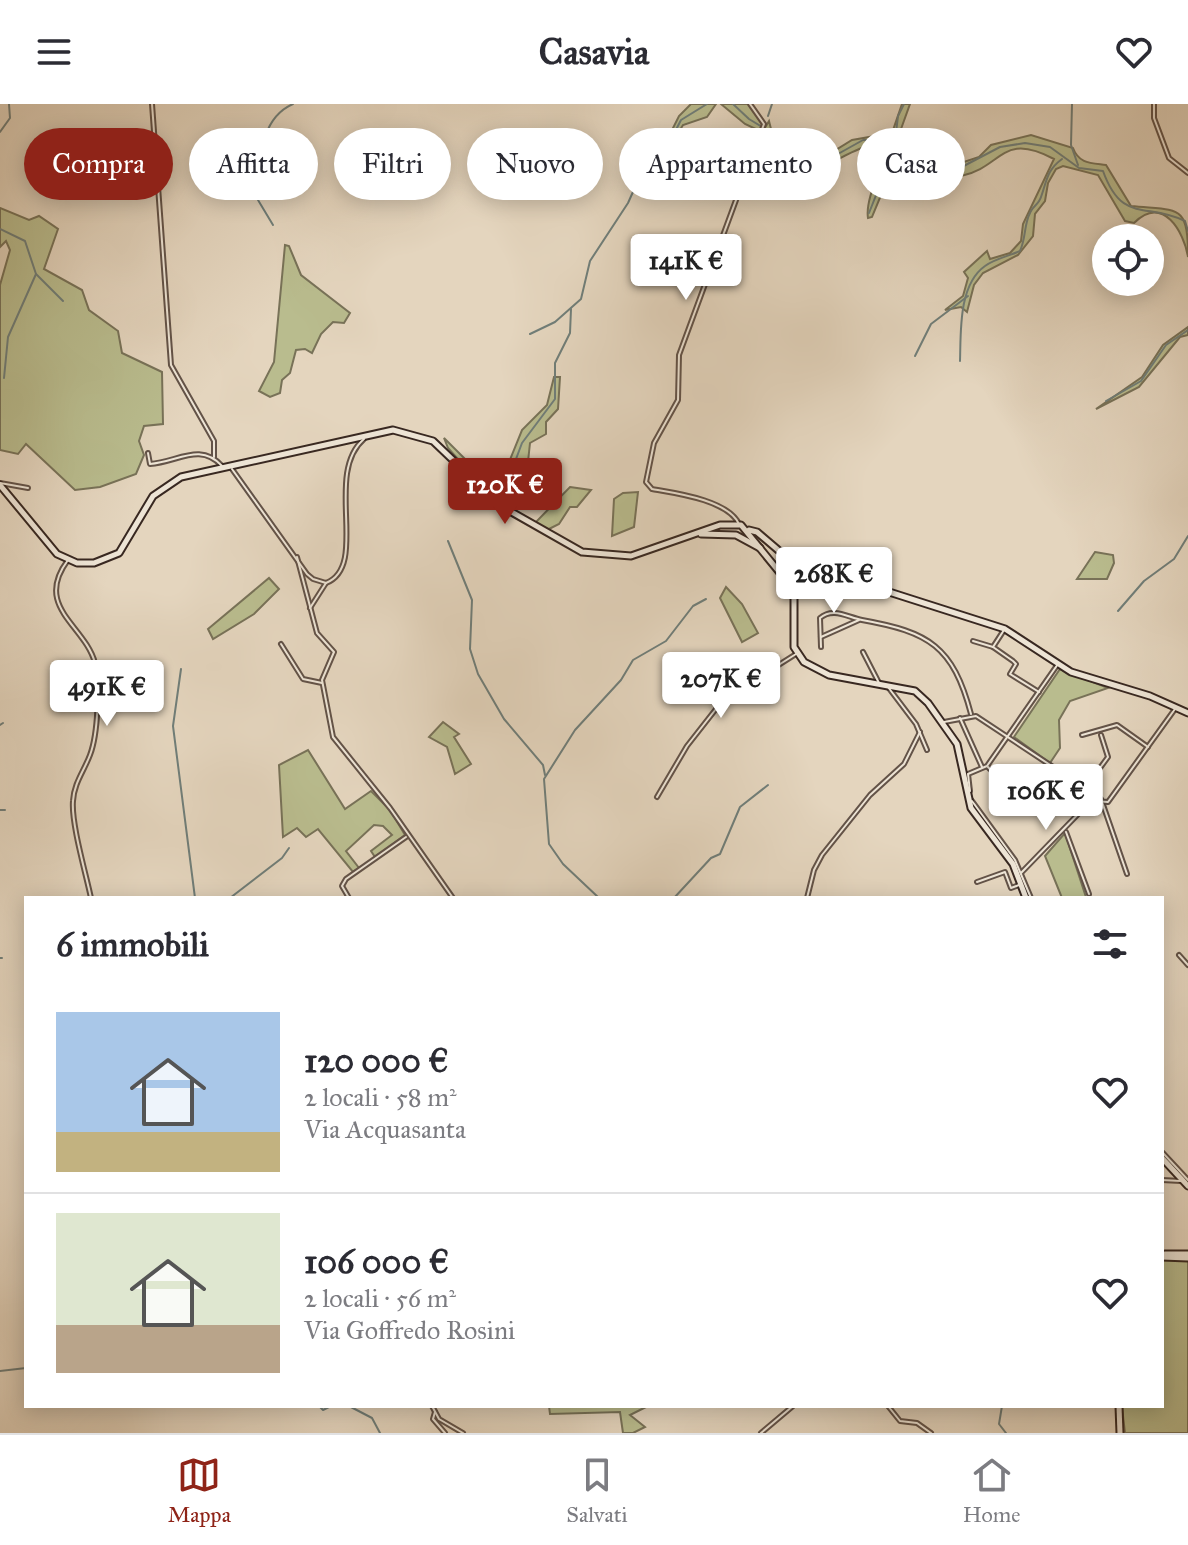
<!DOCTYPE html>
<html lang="it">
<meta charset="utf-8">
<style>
body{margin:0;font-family:"IM FELL Great Primer",serif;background:#f2f2f3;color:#2b2b33;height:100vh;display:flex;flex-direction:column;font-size:30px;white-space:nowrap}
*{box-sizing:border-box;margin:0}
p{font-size:26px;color:#7c7c81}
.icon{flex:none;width:44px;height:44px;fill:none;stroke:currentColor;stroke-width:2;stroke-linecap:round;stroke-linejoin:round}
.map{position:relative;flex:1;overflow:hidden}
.sheet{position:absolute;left:24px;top:792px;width:1140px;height:512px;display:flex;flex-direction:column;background:#fff;border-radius:0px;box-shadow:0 4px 20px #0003}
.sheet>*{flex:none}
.top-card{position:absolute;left:24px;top:24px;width:1140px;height:72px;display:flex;gap:16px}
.fabs{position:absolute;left:1092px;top:120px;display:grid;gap:16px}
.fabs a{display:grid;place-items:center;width:72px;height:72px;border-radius:50%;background:#fff;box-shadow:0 4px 20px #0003;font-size:40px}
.price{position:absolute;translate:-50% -68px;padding:0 18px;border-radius:8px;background:#fff;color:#222;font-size:26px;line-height:52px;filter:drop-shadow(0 2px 4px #0008)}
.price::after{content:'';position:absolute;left:50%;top:48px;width:24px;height:18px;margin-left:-12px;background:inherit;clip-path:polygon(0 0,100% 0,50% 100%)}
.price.current{background:#8f2418;color:#fff}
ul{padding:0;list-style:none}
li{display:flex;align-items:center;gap:24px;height:200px;padding:0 32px}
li+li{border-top:2px solid #e1e1e2}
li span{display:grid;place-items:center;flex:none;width:224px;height:160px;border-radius:0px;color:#555}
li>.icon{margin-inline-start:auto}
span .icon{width:96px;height:96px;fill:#fffc;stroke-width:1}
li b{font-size:34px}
h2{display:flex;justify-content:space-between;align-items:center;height:96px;padding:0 32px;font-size:34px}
.chip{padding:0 28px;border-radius:36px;background:#fff;box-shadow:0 4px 20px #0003;font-size:28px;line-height:72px}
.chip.current{background:#8f2418;color:#fff}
header{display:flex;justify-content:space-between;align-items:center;height:104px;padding:0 32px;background:#fff;font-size:36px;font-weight:700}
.tabs{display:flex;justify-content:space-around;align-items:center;height:112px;border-top:2px solid #e1e1e2;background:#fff;font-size:22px;color:#7c7c81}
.tabs a{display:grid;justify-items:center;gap:4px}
.tabs .current{color:#8f2418}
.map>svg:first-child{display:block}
</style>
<header><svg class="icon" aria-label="menu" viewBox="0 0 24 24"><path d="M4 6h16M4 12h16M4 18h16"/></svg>Casavia<svg class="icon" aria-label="heart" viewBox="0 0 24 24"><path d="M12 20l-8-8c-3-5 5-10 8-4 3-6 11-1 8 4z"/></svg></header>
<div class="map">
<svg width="1188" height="1329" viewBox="0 0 1188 1329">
<rect width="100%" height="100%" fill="#e4d5be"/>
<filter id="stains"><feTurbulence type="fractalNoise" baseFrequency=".0025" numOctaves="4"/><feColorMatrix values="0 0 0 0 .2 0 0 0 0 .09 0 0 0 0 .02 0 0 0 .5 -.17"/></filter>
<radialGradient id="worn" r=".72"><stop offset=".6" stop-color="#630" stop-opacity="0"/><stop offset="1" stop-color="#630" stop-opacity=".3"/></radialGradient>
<g fill="#b9bc8e" stroke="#787258" stroke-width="2">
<polygon points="691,0 716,0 707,13 683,21 659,60 655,60 679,12"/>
<polygon points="721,0 749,0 763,16 760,27 745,20"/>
<path d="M 902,0 L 910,0 L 901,25 L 925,59 L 952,62 L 979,53 L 991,41 L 1031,31 L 1073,44 C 1079,60 1091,59 1106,61 L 1131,102 C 1179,107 1188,99 1188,153 C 1184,128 1163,90 1134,119 L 1125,117 L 1098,71 L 1063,62 L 1056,65 L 1048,79 L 1045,97 L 1035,110 L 1033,132 L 1018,151 L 983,169 L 974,181 L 967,208 L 961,203 L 945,206 L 963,192 L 968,174 L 964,168 L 987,147 L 990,155 L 1010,149 L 1021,137 L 1023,120 L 1054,55 C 1001,27 1003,63 961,72 C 938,78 921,64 901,57 L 891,67 L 872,113 L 868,114 C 866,102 873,81 879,69 C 886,59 897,58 900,45 C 872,25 832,65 804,70 L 792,62 L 763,27 L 769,17 L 771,25 L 800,59 L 813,60 L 852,36 L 892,29 Z"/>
<polygon points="0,104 29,116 39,112 58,125 44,165 82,186 89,206 118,227 122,249 162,268 163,320 144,322 139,337 144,351 136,370 100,383 75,386 26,340 18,350 0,346 0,181 10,146 6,137 0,143"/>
<polygon points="285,141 289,142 301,171 350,209 344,219 333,218 321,230 312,249 305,245 296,246 290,269 282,276 280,289 270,293 259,287 274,258"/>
<polygon points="1188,223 1188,231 1180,233 1139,283 1096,305 1142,273 1163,241"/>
<polygon points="554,273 560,273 558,305 546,318 546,330 530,339 527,367 517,366 490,391 448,344 444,334 472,362 495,371 505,368 522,326 547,301"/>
<polygon points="570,383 591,386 577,403 570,403 559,420 547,426 535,419"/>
<polygon points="638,388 634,423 612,432 614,395 623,389"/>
<polygon points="1095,448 1113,451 1114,459 1107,475 1077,475"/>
<polygon points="269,474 279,485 254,510 213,535 208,525"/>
<polygon points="726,483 742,500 758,529 742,538 720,494"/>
<polygon points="1060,565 1108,584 1070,597 1059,616 1060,644 1050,659 1014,633"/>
<polygon points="443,618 459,630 454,633 471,660 455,670 447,643 429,633"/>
<polygon points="308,646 345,705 371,687 390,706 405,731 375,753 371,747 392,731 383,722 374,721 346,747 359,764 353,768 318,725 306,733 297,724 283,733 279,661"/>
<polygon points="1065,729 1086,793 1093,794 1062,794 1045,752"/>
<polygon points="1162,1155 1188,1156 1188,1329 1125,1329 1122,1303 1162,1302"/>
<polygon points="549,1302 648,1302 630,1311 645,1323 633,1329 623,1329 620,1308 550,1310"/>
</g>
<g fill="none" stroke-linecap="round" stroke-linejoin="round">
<g stroke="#707e79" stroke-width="2">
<path d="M 733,0 L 749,15 L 772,29 L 801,65 L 820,60 L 863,36 L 892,36 L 925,65 L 956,66 L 1000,43 L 1025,39 L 1050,43 L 1079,64 L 1103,67 C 1122,120 1146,98 1185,117 L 1188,127"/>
<polyline points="1072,0 1071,41 1078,61"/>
<polyline points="768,12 772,0"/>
<polyline points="0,28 10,14 9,0"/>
<polyline points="895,37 898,12 904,0"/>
<polyline points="869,109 884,71 908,47"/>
<path d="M 273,121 L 258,96 L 256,88 C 260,56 260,14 293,0"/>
<polyline points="0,125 25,137 36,170 63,197"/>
<polyline points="530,230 555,218 581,195 590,157 628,99 641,70 664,49 681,16 707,0"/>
<polyline points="915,252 931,220 968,192"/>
<path d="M 960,257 C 961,229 958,181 985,162 C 994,155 1009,152 1020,147 C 1026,134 1024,120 1030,109 C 1032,103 1039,100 1041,93 C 1047,76 1047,66 1062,55"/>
<polyline points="4,274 8,233 36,170"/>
<polyline points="1106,297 1141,277 1166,241 1188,226"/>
<polyline points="516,355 522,339 555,295 555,259 570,229 571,205"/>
<polyline points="448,437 472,496 470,545 478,570 504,615 543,661 545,671"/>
<polyline points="1118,507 1144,477 1174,455 1188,432"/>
<polyline points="181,565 173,622 195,794"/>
<polyline points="0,621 3,619"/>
<polyline points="0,706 5,706"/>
<polyline points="230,794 282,754 289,744"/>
<polyline points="599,794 563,760 549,740 544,675 575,626 621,576 633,556 666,537 693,502 706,495"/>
<polyline points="674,794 711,754 720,750 740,703 768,681"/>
<polyline points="0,854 2,854"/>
<polyline points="0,1267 26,1264"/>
<polyline points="319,1302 323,1306 331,1302"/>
<polyline points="349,1302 372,1314 380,1329"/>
<polyline points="1002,1302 999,1320 1006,1329"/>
</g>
<defs>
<g id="street">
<polyline points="152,0 171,261 214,337 214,353"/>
<polyline points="1154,0 1154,14 1169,54 1188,69"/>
<path d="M 148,349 L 150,360 C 178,358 200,338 222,362"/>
<path d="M 232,365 L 307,470 L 313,475 L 326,479 C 370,462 323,370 364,335"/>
<polyline points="0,379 28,384"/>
<path d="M 739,420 C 728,396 675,389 652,385 L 646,378 L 654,339 L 678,296 L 679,251 L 764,20 L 750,0"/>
<polyline points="297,453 317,529 334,548 322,576 333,633 390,704 453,794"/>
<path d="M 68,456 C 33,503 85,521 95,559 C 100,582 98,630 90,651 C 84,667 74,679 73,697 C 71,719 86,770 91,794"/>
<polyline points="310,504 326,479"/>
<polyline points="821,533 859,516"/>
<polyline points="973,537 993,543 1013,557 1016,560 1010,570 1039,588"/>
<polyline points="281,540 303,575 322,579"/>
<path d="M 821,543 L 820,514 C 833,503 847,513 862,516 C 929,528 953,542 971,610"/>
<polyline points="993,543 1004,526"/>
<polyline points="863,548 879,579"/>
<polyline points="888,583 916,620 927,646"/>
<polyline points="960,614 982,663"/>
<polyline points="944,618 976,612 1094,690"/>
<polyline points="1082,631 1117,621 1148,643"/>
<polyline points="988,663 1010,687"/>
<polyline points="1072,674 1100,664 1108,653 1101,631"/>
<polyline points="970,687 968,670 987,662 1058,560"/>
<polygon points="1096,691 1096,696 1092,696 1091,692"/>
<polyline points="657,693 687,642 723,596 796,550"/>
<polyline points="1101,695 1127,770"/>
<polyline points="972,697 1015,756 1031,794"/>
<polyline points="1086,702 1094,697 1108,698 1175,605"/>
<polyline points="1066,728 1089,790"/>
<polyline points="1021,769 1086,702 1090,694 1084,686"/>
<polyline points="977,778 1005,768 1011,784 1019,781"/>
<polyline points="349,794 342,782 346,775 406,733"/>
<polyline points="807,794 814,766 822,751 870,691 904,660 920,628"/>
<polyline points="1179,851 1188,861"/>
<polyline points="1162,1048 1188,1076"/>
<polyline points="1162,1076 1181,1077"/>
<polyline points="432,1302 439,1315 463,1329"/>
<polyline points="888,1302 900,1317 917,1319 931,1329"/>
<polyline points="435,1308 433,1315 445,1329"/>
<polyline points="761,1329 793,1302"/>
</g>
<g id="secondary">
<polyline points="0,381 57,450 77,459 94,459 119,449 153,392 181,373 393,326 433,337 501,402 582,448 631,452 720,421 741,421 794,486 794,543 804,558 829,571 915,587 928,599 957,640 971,704 1013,760 1026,794"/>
<polyline points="749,426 757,428 798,463 824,476 886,487 1005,525 1071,568 1150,592 1188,609"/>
<polyline points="701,430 736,431 760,444"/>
<polyline points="1162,1054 1188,1082"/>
<polyline points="1165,1150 1188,1150"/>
<polyline points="1162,1153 1188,1154"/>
<polyline points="1119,1302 1120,1329"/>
</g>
</defs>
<use href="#street" stroke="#635348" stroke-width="6"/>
<use href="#secondary" stroke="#382821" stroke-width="9"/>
<use href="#street" stroke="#ede4d5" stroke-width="2"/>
<use href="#secondary" stroke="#ede4d5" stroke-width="5"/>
</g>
<rect width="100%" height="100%" filter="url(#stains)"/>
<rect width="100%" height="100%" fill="url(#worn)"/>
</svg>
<div class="fabs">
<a><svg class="icon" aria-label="locate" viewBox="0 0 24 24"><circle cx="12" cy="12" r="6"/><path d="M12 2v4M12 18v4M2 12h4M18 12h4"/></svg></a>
</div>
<b class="price" style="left:686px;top:198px">141K €</b>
<b class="price current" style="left:505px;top:422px">120K €</b>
<b class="price" style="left:834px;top:511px">268K €</b>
<b class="price" style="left:721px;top:616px">207K €</b>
<b class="price" style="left:107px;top:624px">491K €</b>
<b class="price" style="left:1046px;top:728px">106K €</b>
<div class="top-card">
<a class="chip current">Compra</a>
<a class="chip">Affitta</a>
<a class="chip">Filtri</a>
<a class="chip">Nuovo</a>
<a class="chip">Appartamento</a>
<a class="chip">Casa</a>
</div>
<section class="sheet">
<h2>6 immobili<svg class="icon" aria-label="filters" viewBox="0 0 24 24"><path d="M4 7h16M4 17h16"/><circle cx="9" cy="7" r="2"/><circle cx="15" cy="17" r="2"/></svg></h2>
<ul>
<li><span style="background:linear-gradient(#a9c7e8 75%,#c2b280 0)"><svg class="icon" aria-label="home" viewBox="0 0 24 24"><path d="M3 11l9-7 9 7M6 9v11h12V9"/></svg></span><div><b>120 000 €</b><p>2 locali · 58 m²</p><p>Via Acquasanta</p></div><svg class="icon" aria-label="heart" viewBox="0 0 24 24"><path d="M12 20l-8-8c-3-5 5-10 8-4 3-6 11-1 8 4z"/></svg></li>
<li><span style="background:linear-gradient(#dfe7d0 70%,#b9a48a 0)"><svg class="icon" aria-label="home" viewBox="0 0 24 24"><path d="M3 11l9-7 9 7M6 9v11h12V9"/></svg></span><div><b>106 000 €</b><p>2 locali · 56 m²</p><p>Via Goffredo Rosini</p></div><svg class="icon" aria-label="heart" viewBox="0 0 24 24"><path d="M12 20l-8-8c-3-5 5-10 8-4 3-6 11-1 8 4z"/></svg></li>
</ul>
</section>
</div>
<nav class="tabs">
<a class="current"><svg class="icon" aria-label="map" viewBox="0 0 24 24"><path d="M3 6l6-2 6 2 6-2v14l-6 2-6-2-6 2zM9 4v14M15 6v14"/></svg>Mappa</a>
<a><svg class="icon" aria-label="saved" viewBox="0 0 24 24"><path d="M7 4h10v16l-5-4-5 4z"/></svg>Salvati</a>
<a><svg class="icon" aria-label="home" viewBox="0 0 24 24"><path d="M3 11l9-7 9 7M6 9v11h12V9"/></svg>Home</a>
</nav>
